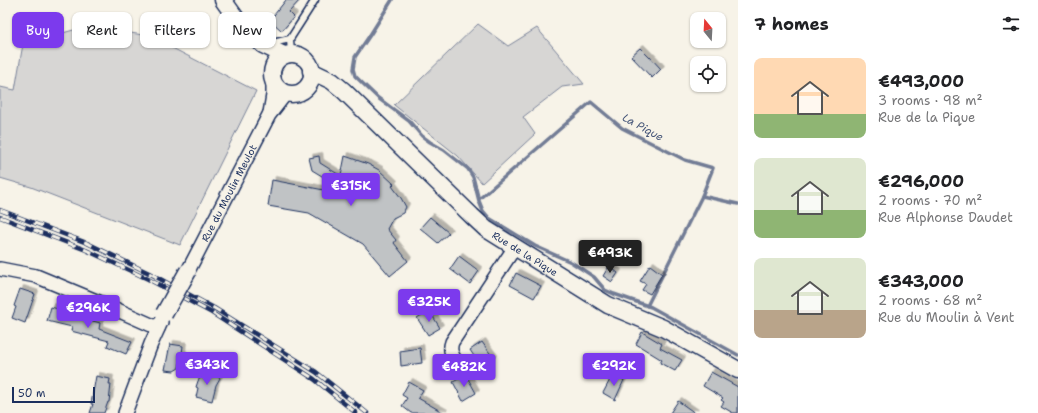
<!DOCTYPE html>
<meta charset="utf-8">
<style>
body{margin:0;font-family:"Shantell Sans",sans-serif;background:#f2f2f2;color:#202124;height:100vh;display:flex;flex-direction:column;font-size:15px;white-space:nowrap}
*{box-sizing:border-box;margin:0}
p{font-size:13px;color:#757577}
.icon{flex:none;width:22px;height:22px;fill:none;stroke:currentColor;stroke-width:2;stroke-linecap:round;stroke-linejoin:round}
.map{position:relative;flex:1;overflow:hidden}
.panel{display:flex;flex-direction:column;background:#fff;width:300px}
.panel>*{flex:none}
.banner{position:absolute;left:12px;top:12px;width:380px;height:36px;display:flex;gap:8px}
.needle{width:26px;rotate:342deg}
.buttons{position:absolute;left:690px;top:12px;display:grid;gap:8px}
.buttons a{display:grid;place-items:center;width:36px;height:36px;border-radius:8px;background:#fff;box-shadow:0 1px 3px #0004;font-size:20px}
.scale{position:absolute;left:12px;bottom:10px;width:83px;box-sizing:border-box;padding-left:4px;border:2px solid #1b2f5e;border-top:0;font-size:11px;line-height:14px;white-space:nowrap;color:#1b2f5e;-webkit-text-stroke:3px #f7f3e8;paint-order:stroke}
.price{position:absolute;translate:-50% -34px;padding:0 9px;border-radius:4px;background:#7c3aed;color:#fff;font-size:13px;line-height:26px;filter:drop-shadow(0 1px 2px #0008)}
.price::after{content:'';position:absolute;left:50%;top:24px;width:12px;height:9px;margin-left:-6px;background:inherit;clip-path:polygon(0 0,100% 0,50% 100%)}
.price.selected{background:#222;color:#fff}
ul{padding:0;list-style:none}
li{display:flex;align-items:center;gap:12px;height:100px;padding:0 16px}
li span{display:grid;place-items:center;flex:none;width:112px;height:80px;border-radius:8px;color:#555}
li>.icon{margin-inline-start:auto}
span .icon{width:48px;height:48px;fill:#fffc;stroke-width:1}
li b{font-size:17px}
h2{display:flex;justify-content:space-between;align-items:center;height:48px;padding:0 16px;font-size:17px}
.tag{padding:0 14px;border-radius:8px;background:#fff;box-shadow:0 1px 3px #0004;font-size:14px;line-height:36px}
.tag.selected{background:#7c3aed;color:#fff}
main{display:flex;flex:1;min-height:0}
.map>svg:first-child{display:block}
</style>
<main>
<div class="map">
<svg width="738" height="413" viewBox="0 0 738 413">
<defs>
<filter id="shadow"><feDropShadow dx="3.5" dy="-3.5" stdDeviation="0" flood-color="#0004"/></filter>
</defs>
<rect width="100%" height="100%" fill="#f7f3e8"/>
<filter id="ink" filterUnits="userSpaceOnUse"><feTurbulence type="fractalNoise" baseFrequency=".025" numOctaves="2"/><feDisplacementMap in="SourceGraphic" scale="8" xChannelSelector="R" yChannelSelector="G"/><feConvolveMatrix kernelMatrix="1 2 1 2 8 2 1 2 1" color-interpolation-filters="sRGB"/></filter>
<g filter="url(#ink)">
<g fill="#d7d6d4" stroke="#798299">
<polygon points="478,24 508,46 537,28 584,84 562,87 523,117 535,134 482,183 458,156 394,105"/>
<polygon points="88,26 149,36 256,91 180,245 31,187 0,178 0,87 15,90 23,44"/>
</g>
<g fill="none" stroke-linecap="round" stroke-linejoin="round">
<g stroke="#727c95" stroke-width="3.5">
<polyline points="392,0 370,35 355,57 353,69 355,76 378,98 409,121 422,136 430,142 444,150 468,169 473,177 479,201 483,211 489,218 535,246 571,262 594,277 605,290 614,294 651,307 738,355"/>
<polyline points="479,199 591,102 622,128 685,160 713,168 702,196 738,204"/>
<polyline points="647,306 702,196"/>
</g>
</g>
<g fill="#c0c3c5" stroke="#1b2f5e" filter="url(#shadow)">
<polygon points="286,0 300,0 289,12 294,17 282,31 270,20"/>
<polygon points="640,48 650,58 650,57 661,69 652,78 631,56"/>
<polygon points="319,156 320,163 341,176 345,156 368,164 379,170 394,184 392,186 401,198 406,207 403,213 393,218 387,229 396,240 394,243 408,261 390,276 363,244 309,213 268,206 272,180 355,196 312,170 309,158"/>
<polygon points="430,217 449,233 438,243 420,228"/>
<polygon points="459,256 479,271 470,284 450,269"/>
<polygon points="650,265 662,274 650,294 642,290 646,284 640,281"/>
<polygon points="609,266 618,273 612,282 603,276"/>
<polygon points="516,273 541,286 534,298 510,285"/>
<polygon points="20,289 35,294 25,323 12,318 16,307 14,306"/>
<polygon points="51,307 75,314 75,316 100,323 99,329 132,342 126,354 107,346 109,341 71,331 72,327 47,321"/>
<polygon points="429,310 440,328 428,335 417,318"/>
<polygon points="642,332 662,344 660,348 682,360 675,371 660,363 662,360 636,344"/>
<polygon points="482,342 494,359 481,367 470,350"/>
<polygon points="170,344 183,346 182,353 184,357 183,360 180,363 179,368 174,371 165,370"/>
<polygon points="420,348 422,363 401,366 400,351"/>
<polygon points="205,370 220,378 216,385 212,401 196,397 198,388 196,387 198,381"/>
<polygon points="711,372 738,387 738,413 733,413 721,406 724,402 721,400 723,398 703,386"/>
<polygon points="613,374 624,380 615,400 603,393"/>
<polygon points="466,375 476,393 463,401 453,382"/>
<polygon points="96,376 110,379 109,384 111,384 109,402 108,402 104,413 90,413 93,404 91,404"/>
<polygon points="409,382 423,390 418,398 444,413 411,413 402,406 407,398 402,395"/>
<polygon points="678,401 695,413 670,413"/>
</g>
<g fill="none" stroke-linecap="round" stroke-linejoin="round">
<defs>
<g id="service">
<polyline points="268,44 290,39"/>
<polyline points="291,54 290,39 315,0"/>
</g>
<g id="minor">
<polyline points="270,113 273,95 273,82"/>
<polyline points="0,269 36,276 113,308 158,328"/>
<path id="s1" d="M 188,271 L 269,115 L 286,93"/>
<path d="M 456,362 C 452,355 449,350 452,342 L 515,247"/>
<polyline points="125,413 151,344 161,322"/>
</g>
<g id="tertiary">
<polyline points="223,0 238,21 263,45 284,55"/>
<circle cx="292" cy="74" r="20"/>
<path id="s2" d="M 311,71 L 332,81 L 344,91 L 472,216 L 486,229 L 608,305 L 663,328 L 738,370"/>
</g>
</defs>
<use href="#service" stroke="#1b2f5e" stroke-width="9"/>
<use href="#minor" stroke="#1b2f5e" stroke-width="16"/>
<use href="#tertiary" stroke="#1b2f5e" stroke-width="19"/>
<use href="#service" stroke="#f7f3e8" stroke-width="6"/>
<use href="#minor" stroke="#f7f3e8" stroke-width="13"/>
<use href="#tertiary" stroke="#f7f3e8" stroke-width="16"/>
<defs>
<g id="rail">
<polyline points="0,210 87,243 149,273 214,308 316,372 367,413"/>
<polyline points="0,217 86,250 148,279 212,313 314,379 356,413"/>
</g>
</defs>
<use href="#rail" stroke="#1b2f5e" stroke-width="4.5"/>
<use href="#rail" stroke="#f7f3e8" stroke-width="3" stroke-dasharray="9" stroke-linecap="butt"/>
<defs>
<polyline id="tertiary-bridge" points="164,314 188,271"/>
</defs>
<use href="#tertiary-bridge" stroke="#1b2f5e" stroke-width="19" stroke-linecap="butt"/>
<use href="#tertiary-bridge" stroke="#f7f3e8" stroke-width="16"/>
</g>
</g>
<g text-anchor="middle" stroke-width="3" stroke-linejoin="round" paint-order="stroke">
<g font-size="10" fill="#1b2f5e" stroke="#f7f3e8">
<text dy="4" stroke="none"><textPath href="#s1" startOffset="88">Rue du Moulin Meulot</textPath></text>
<text dy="4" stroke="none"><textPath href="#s2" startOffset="283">Rue de la Pique</textPath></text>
</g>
<g font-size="11" font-style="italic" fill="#465679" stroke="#f7f3e8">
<text transform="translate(643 127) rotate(29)" y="4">La Pique</text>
</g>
</g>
</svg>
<div class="buttons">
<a><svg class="needle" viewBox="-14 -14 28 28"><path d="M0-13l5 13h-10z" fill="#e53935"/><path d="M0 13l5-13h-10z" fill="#757577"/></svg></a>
<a><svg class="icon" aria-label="locate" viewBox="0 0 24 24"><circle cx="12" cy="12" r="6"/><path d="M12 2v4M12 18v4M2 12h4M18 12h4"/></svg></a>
</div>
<div class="scale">50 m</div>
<b class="price" style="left:351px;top:207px">€315K</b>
<b class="price selected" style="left:610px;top:274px">€493K</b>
<b class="price" style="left:429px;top:323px">€325K</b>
<b class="price" style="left:88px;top:329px">€296K</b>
<b class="price" style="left:207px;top:386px">€343K</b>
<b class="price" style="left:614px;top:387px">€292K</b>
<b class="price" style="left:464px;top:388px">€482K</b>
<div class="banner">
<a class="tag selected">Buy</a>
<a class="tag">Rent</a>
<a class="tag">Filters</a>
<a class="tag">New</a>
</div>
</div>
<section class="panel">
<h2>7 homes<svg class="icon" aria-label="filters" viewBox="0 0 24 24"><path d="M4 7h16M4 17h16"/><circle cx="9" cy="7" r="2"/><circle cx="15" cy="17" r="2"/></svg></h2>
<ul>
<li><span style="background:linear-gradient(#ffd9b3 70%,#8fb573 0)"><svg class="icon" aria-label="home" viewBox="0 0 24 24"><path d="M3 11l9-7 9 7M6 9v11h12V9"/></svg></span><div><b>€493,000</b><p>3 rooms · 98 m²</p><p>Rue de la Pique</p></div></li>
<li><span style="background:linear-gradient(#dfe7d0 65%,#8fb573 0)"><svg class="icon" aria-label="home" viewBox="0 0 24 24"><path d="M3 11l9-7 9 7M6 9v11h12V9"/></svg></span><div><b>€296,000</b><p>2 rooms · 70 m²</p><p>Rue Alphonse Daudet</p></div></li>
<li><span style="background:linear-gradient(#dfe7d0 65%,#b9a48a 0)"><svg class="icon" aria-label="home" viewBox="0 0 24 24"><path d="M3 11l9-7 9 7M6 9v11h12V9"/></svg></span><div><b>€343,000</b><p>2 rooms · 68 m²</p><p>Rue du Moulin à Vent</p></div></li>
</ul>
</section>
</main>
